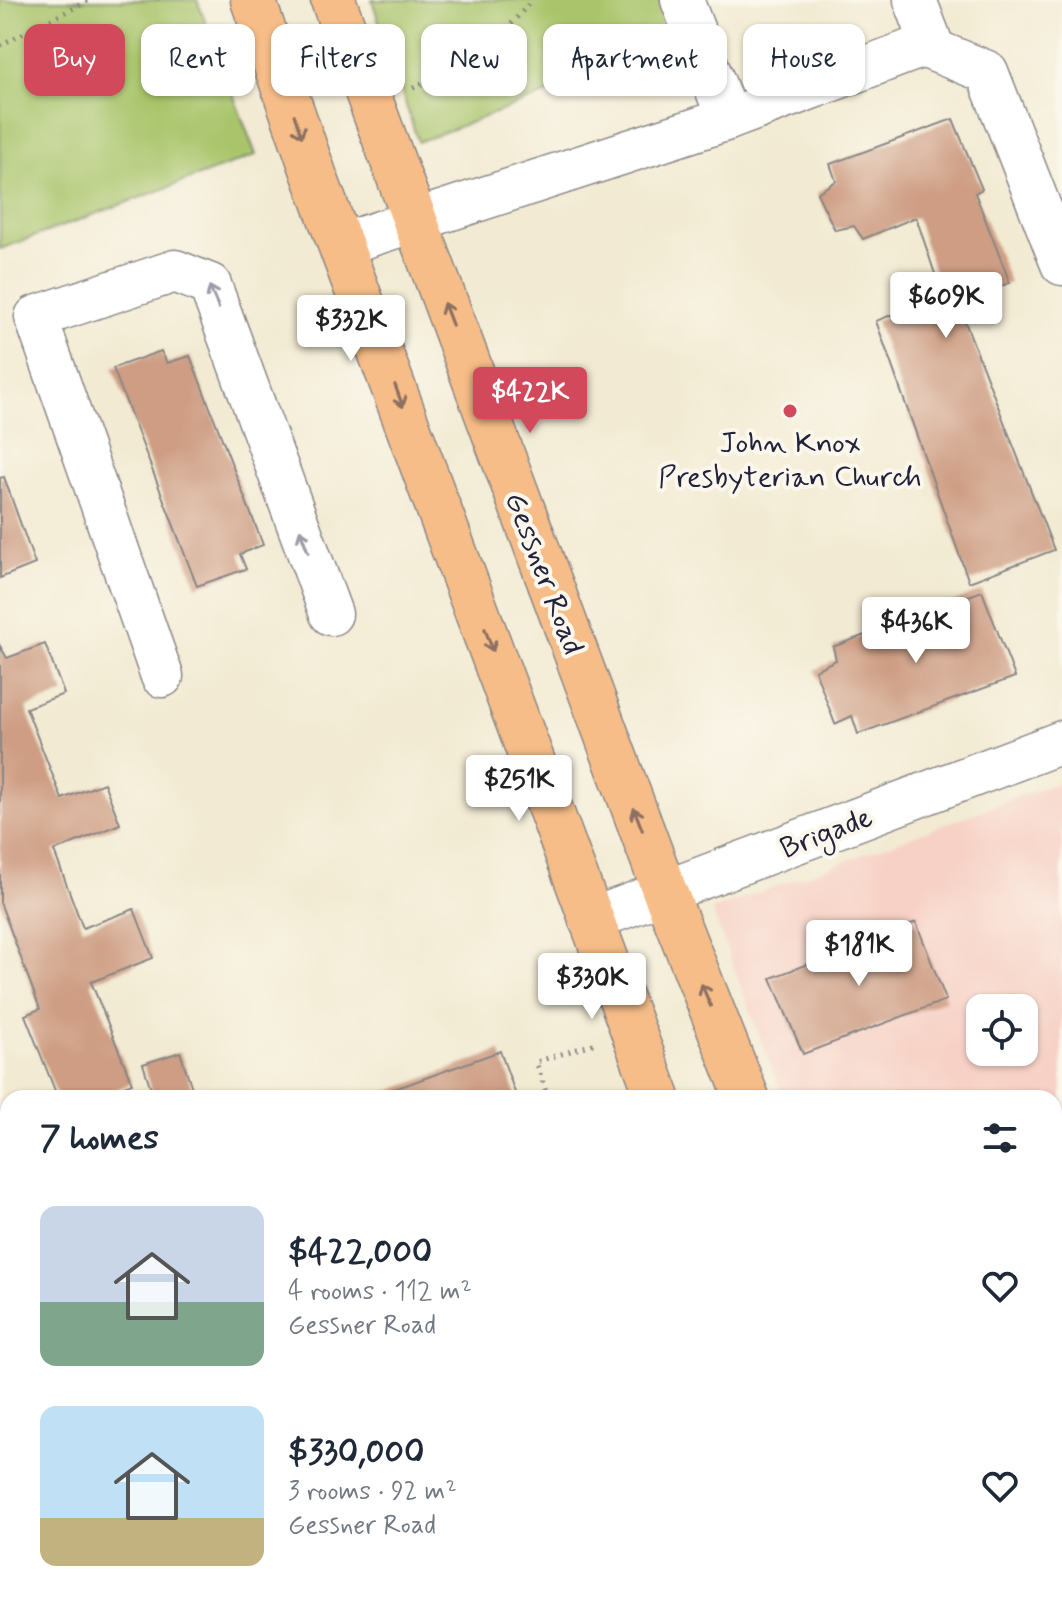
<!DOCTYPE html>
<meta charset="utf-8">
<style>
body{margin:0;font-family:Mynerve,sans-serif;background:#f6f6f7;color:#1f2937;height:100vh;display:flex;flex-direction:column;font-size:30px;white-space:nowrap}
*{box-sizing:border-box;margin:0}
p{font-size:26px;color:#747a83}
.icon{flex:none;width:44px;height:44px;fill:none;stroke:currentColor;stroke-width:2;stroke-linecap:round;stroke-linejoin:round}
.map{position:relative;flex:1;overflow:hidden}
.side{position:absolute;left:0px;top:1090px;width:1062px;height:512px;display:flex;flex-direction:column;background:#fff;border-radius:24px 24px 0 0;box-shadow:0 2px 6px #0004}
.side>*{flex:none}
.top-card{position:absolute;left:24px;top:24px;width:1014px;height:72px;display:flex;gap:16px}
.controls{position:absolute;left:966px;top:994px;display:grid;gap:16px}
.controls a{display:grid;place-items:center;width:72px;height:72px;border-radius:16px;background:#fff;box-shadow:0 2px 6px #0004;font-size:40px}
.price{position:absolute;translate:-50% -68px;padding:0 18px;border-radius:8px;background:#fff;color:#222;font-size:26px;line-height:52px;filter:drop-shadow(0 2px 4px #0008)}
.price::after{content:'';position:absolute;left:50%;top:48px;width:24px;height:18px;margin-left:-12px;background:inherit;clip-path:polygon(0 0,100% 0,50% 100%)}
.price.on{background:#d1495b;color:#fff}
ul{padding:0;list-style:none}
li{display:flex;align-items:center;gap:24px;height:200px;padding:0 40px}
li span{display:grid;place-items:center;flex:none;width:224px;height:160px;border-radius:16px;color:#555}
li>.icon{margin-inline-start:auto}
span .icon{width:96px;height:96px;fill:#fffc;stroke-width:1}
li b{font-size:34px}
h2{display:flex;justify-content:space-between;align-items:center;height:96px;padding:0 40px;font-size:34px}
.tag{padding:0 28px;border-radius:16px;background:#fff;box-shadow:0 2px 6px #0004;font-size:28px;line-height:72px}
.tag.on{background:#d1495b;color:#fff}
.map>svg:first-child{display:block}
</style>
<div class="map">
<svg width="1062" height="1602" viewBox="0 0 1062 1602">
<rect width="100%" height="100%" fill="#fbf7ec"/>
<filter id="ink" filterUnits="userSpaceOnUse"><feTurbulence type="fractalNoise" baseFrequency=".0125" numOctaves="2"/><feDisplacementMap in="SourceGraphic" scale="16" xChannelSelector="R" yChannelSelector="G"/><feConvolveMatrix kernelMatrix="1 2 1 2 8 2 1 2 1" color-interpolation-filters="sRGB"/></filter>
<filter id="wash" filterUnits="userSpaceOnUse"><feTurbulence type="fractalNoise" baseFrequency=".006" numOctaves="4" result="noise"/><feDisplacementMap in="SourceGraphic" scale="32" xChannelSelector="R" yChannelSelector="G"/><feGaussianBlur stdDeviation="1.8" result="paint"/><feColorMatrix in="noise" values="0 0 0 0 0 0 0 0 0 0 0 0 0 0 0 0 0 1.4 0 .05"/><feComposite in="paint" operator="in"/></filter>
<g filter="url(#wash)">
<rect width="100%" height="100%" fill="#f2ead2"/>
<path fill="#f7d1c6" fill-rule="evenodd" d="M 1062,781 L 1062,1602 L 971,1602 L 968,1594 L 1054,1594 L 1054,1098 L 783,1098 L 712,910 ZM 980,1008 L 1024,1008 L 1024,1052 L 980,1052 Z"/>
<g fill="#a9c46a" stroke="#667352" stroke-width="2">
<polygon points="0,0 197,0 256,155 0,249"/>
<polygon points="372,0 661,0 674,46 418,142"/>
</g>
<g id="blocks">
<g fill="#ce9d83">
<polygon points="953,119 982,189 975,193 1010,283 957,301 1054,550 969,582 876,321 942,295 916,217 863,239 854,226 835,230 817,193 836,181 830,164"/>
<polygon points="161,351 167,363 190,356 263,545 240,554 246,569 197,586 113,368"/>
<polygon points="4,477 35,564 0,578 0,478"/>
<polygon points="982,591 1015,677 858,734 852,716 835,724 815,670 836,660 833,647"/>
<polygon points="45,644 64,694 26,708 62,799 104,783 120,824 54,851 83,928 134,909 153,958 91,982 132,1083 95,1098 58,1098 25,1015 40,1009 0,902 0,646 7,658"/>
<polygon points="916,922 946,1000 803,1054 771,978"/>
<polygon points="500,1051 517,1098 382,1098 381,1094"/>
<polygon points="180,1052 193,1091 172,1098 154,1098 143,1064"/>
</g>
</g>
</g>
<g filter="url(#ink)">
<use href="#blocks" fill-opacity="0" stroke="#8a8686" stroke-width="2"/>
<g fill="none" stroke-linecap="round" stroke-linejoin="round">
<defs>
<g id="minor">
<polyline points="682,0 728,119"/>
<polyline points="915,0 934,50"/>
<polyline points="343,244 728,119 923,46 987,72 1062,264"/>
<polyline points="162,676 36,317 175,271 210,285 331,614"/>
<polyline points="590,920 1062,742"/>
<polyline points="1054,1166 1062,1164"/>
<polyline points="0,1292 8,1321"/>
<polyline points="1054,1403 1062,1401"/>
<polyline points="1054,1514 1062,1511"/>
<polyline points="93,1594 96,1602"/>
<polyline points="601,1594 604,1602"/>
<polyline points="723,1594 726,1602"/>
<polyline points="142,1602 166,1594"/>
</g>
<g id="major">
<polyline points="253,0 315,177 658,1098"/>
<polyline points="333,0 665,892 747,1098"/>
<polyline points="839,1594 842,1602"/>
<polyline points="932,1594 935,1602"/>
</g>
</defs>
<use href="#minor" stroke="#8a8686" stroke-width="45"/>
<use href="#major" stroke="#8a8686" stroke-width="47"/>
<g stroke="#8a8686" stroke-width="5" stroke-dasharray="2 6" stroke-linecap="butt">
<polyline points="0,45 90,0"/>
<polyline points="413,88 484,56 532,0"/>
<polyline points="548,1098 536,1062 596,1043"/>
</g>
<use href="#minor" stroke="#fff" stroke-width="42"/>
<use href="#major" stroke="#f7bd88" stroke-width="44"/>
</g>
<defs><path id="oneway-shaft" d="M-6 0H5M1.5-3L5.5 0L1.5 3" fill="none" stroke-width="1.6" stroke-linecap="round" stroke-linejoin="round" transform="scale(2)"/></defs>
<g stroke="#8c7062">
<use href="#oneway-shaft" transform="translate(298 126) rotate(71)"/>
<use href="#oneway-shaft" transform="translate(448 314) rotate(-111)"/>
<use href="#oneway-shaft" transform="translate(399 396) rotate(70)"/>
<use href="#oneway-shaft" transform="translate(489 640) rotate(70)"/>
<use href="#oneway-shaft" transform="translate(638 819) rotate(-111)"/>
<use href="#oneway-shaft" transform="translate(706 995) rotate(-112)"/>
</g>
<g stroke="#9c9ca7">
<use href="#oneway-shaft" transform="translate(214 297) rotate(-113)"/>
<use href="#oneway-shaft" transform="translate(304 541) rotate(-110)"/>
</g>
</g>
<circle fill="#d1495b" stroke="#fbf7ec" stroke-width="3" cx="790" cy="411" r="8"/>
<g text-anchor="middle" stroke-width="8" stroke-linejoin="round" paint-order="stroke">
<g font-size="30" fill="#22223b" stroke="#fbf7ec">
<text x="790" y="452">John Knox<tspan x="790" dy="34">Presbyterian Church</tspan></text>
</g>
<g font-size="30" fill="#22223b" stroke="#fbf7ec">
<text transform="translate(545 573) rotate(69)" y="10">Gessner Road</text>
<text transform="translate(826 832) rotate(-21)" y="10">Brigade</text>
</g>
</g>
</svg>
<div class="controls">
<a><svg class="icon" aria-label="locate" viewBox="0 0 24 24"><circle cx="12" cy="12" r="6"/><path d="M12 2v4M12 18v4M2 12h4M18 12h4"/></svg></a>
</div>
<b class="price" style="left:946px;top:340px">$609K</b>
<b class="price" style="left:351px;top:363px">$332K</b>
<b class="price on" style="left:530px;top:435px">$422K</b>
<b class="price" style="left:916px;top:665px">$436K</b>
<b class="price" style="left:519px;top:823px">$251K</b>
<b class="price" style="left:859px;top:988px">$181K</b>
<b class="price" style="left:592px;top:1021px">$330K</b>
<div class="top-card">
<a class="tag on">Buy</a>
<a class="tag">Rent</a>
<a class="tag">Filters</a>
<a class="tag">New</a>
<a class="tag">Apartment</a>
<a class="tag">House</a>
</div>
<section class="side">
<h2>7 homes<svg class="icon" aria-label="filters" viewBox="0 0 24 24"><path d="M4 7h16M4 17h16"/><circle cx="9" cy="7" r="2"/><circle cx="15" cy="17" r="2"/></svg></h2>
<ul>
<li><span style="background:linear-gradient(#c9d6e8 60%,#7fa58c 0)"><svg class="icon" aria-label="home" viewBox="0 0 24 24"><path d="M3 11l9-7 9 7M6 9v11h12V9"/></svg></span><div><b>$422,000</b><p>4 rooms · 112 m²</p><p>Gessner Road</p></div><svg class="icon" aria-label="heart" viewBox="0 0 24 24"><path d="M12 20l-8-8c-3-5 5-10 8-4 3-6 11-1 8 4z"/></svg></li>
<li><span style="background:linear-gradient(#bfe0f5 70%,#c2b280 0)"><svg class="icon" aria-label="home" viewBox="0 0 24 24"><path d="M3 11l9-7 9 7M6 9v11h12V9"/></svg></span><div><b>$330,000</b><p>3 rooms · 92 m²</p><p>Gessner Road</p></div><svg class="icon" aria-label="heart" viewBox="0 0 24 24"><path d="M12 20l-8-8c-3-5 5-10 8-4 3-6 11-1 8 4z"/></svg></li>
</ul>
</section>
</div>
